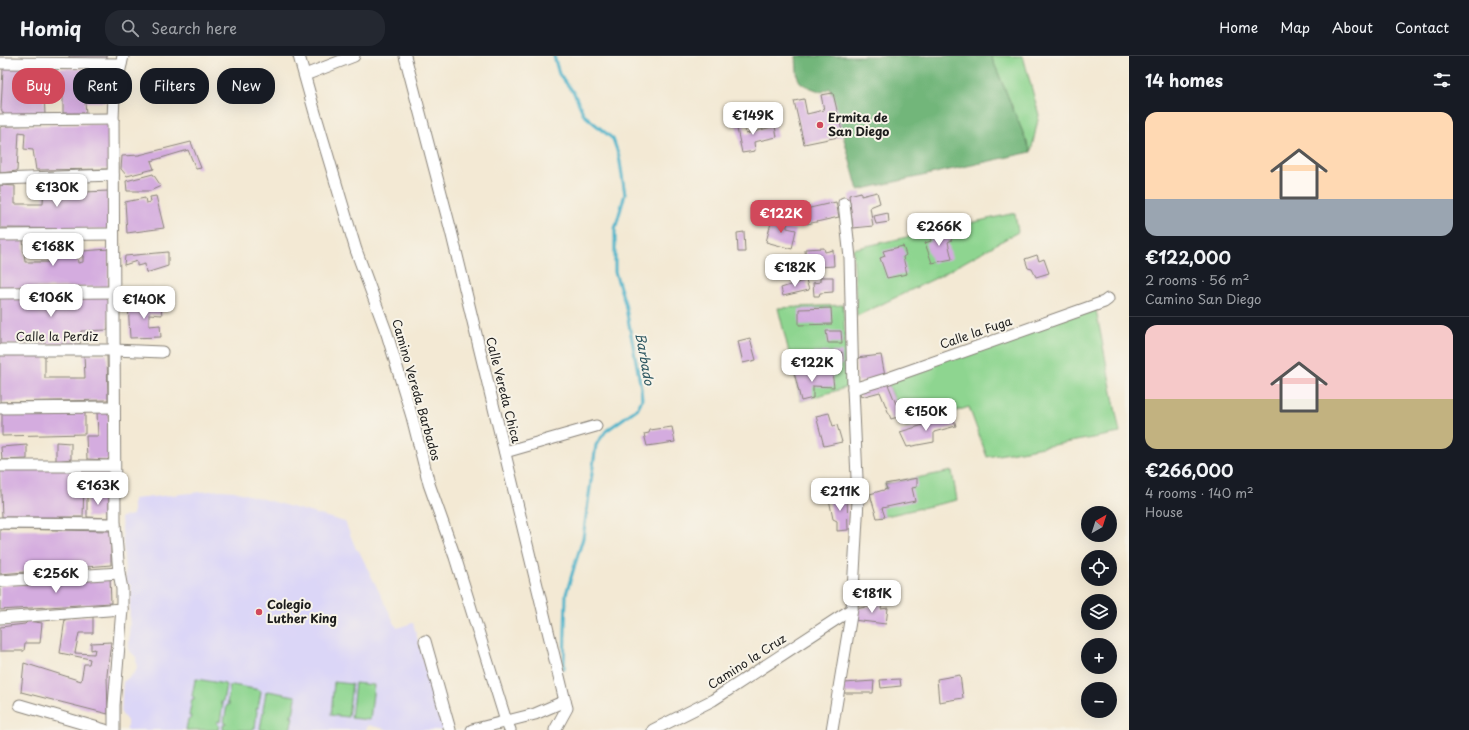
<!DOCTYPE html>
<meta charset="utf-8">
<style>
body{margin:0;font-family:"Playpen Sans",sans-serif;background:#242831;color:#f1f3f6;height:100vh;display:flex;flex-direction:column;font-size:15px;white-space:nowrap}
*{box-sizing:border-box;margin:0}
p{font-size:13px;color:#9ea1a6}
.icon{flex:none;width:22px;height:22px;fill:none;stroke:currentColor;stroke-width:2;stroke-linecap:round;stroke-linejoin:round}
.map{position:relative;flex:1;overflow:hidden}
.details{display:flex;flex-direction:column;background:#171b24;width:340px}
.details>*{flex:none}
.hud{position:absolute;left:12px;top:12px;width:380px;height:36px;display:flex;gap:8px}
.needle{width:26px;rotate:39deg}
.buttons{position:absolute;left:1081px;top:450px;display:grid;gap:8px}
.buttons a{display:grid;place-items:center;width:36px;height:36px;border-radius:50%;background:#171b24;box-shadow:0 4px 16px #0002;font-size:20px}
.price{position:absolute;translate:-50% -34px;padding:0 9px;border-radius:8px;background:#fff;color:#222;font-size:13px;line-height:26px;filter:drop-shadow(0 1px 2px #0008)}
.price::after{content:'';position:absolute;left:50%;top:24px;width:12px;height:9px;margin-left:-6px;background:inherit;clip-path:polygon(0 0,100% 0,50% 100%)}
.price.active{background:#d1495b;color:#fff}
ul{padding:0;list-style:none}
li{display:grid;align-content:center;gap:8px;height:212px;padding:0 16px}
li+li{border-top:1px solid #363941}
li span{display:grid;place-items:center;height:124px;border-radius:12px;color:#555}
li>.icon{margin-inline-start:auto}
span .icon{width:72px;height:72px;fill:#fffc;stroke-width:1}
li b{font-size:17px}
h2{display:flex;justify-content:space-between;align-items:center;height:48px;padding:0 16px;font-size:17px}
.tag{padding:0 14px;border-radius:16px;background:#171b24;box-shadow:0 4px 16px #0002;font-size:14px;line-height:36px}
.tag.active{background:#d1495b;color:#fff}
header{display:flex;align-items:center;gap:24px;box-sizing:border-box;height:56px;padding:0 20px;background:#171b24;border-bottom:1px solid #363941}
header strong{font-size:19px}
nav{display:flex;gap:22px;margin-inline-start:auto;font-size:14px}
.search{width:280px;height:36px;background:#242831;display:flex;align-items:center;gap:10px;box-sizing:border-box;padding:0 14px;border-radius:16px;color:#9ea1a6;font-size:15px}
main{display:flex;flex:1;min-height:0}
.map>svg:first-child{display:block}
</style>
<header>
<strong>Homiq</strong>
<div class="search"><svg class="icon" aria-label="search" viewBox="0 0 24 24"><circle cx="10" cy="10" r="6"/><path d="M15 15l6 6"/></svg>Search here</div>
<nav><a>Home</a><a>Map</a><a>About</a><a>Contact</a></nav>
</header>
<main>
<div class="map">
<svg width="1129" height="674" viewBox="0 0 1129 674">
<rect width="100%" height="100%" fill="#f7f3e8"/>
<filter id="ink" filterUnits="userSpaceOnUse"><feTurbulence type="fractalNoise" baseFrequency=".025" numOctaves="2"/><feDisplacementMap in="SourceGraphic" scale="8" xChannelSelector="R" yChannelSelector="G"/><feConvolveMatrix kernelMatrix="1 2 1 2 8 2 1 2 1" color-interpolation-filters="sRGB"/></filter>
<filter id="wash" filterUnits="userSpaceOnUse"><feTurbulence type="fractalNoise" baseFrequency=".012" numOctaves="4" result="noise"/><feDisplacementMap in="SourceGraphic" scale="16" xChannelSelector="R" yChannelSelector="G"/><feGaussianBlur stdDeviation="0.9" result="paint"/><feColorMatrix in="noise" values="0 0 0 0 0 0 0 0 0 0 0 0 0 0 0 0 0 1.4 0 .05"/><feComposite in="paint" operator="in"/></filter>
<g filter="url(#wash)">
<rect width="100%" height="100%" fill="#f3e9d4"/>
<polygon fill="#dbd6f7" points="220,434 234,435 345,466 356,493 359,495 397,572 413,567 444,674 389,674 368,669 366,674 126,674 127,672 127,665 121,657 123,626 134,617 137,613 136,601 129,594 130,544 131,544 131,529 126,528 121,461 133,459 133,443"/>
<g fill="#8ed590" stroke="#557856">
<polygon points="991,0 1023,0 1039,59 1031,96"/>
<polygon points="1015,157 1018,176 936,222 857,260 853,193"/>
<polygon points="843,249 848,328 845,332 801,345 778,252"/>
<polygon points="1095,249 1120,377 987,401 969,351 906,371 886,323"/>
<polygon points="952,415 957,444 877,462 886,433 885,428"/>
<polygon points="197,623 225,628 226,629 223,646 221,646 221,648 223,648 220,666 218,665 217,668 219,669 218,674 186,674 188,663 190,663 191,660 189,660 192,643 194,643 194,641 192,640 195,624"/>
<polygon points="334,626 352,628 348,661 331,659"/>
<polygon points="355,627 374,629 370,664 351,662"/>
<polygon points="233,629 260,634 261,636 258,652 257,652 256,654 257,655 255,672 253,672 253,674 223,674 223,669 225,669 226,667 224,666 227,649 229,649 229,647 227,647 230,630"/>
<polygon points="268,635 295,640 296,642 293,658 291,658 291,661 293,661 290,674 261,674 260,673 263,656 264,656 265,654 263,653 266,636"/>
</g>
<path fill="#72b67a" stroke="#47694b" d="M 796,0 L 991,0 L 1031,96 L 858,134 L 830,32 L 822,36 C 795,26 798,29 796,0 Z"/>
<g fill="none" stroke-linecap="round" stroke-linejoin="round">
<polyline stroke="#4cb3ca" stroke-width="3" points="554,0 559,18 574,37 584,59 613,83 619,100 625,138 615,173 615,216 625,247 641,332 642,343 638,352 606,375 596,389 583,482 566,538 564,613"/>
</g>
<g id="blocks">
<g fill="#d4acdf">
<polygon points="69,0 107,0 107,3 69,2"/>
<polygon points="8,10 85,13 86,34 107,31 106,46 85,46 86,57 63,57 63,34 44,35 45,59 4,59 1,53 3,13"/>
<polygon points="833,37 843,80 804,88 794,45 804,43 807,58 824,54 821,39"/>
<polygon points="742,62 746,78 775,70 777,81 754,86 755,95 742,97 735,63"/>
<polygon points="108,68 109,113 36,114 33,94 24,93 25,77 19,76 17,115 1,117 0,116 0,72 3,70"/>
<polygon points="191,86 201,112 196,113 188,94 151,105 154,113 127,120 121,113 122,100 139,99"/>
<polygon points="153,118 161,130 150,135 127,135 126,125"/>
<polygon points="44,125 82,125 84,136 109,135 108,173 0,172 0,129 15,130 15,148 43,148"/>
<polygon points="861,136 861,140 877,136 880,147 870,151 873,170 853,172 849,139"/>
<polygon points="156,140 164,172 127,177 125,146 145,142 146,147 151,146 150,141"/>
<polygon points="836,146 839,161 807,168 805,164 790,165 788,160 797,155"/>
<polygon points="888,157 889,166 876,168 874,160"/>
<polygon points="772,163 787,166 787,172 796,174 792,193 766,186"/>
<polygon points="948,175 952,184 948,186 952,203 932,207 925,187 931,185 929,180"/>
<polygon points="744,176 745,196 738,196 737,177"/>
<polygon points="75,181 78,207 83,206 83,195 109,193 108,231 0,232 0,183 23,184 25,206 50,206 50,184"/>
<polygon points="903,190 906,199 903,201 907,218 887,222 880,202 885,200 883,195"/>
<polygon points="824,192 825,196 833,194 834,210 806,212 805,193"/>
<polygon points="168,196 168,210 146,217 145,208 137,210 137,205 124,209 125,200"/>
<polygon points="1037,199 1039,205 1044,203 1049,217 1036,221 1032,213 1028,212 1025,203"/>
<polygon points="820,221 833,221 833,236 820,237 819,240 814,240 813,227 820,226"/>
<polygon points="806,224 809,234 783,240 781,232"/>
<polygon points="102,238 109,244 108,274 81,275 80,288 0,289 0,240"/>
<polygon points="160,246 162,259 149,258 149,270 160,269 161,281 130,282 128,247"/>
<polygon points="831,252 832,268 799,269 799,253"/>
<polygon points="826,275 841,275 842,287 828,287"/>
<polygon points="750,282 756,304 743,307 738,285"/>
<polygon points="814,296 842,296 842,309 816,310"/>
<polygon points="84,298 107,298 108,344 0,346 0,299 45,299 45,322 85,322"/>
<polygon points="881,299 885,320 858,326 856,302"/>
<polygon points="794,316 832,316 834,331 813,330 813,342 801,345"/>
<polygon points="887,326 901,360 891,363 880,336 861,341 859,334"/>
<polygon points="2,356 85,357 85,378 2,380"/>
<polygon points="97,356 108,356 111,400 107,404 87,403 86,380 98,380"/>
<polygon points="829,357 833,370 837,369 842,386 824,390 816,360"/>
<polygon points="953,360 956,370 934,376 934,386 907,391 900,376"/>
<polygon points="672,371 675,386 647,390 644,378 649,377 650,374"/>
<polygon points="56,386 71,387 71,403 56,405"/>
<polygon points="27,389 27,403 2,404 1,391"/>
<polygon points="0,412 110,414 109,426 84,427 83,461 2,461"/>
<polygon points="917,422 917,431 912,432 915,445 882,452 885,461 877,462 870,438 887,433 885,428"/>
<polygon points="87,438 109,438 109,462 87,461"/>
<polygon points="847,439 848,474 837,475 837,465 833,463 829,443"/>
<polygon points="0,473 111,475 111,509 0,518"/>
<polygon points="110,521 111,547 0,554 0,530"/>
<polygon points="882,548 881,553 888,552 886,568 853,564 855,553"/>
<polygon points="93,560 93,577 79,577 75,597 94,598 95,593 91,594 91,587 111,586 107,619 108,658 21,636 24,607 81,625 84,608 89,608 90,603 60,597 65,563"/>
<polygon points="28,565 42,567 40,587 25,587 24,595 0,595 0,571 25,568"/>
<polygon points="960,619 963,642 939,646 937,623"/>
<polygon points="900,623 901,630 881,632 880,624"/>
<polygon points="874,625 873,637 843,637 844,627"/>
</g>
</g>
</g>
<g filter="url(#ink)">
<use href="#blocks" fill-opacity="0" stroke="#888278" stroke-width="1"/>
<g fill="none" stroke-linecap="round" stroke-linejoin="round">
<defs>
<g id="minor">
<polyline points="299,0 315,57 356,194 387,278 412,361 429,428 455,501 506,665 510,674"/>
<polyline points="405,0 451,175 565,645 567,652 555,674"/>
<polyline points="0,7 121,8"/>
<polyline points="305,19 354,0"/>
<polyline points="0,64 113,63"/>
<polyline points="0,123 113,119"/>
<polyline points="0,179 113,178"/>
<polyline points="0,237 114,236"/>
<polyline points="0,294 114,294 162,296"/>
<polyline points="853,333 886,323 1104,246 1108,243"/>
<polyline points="0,352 114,351"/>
<polyline points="505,396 596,370"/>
<polyline points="0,410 114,410"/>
<polyline points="0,467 115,468"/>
<polyline points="0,525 119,517"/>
<polyline points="0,562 122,553"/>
<polyline points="425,585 450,674"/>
<polyline points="20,649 105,674"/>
<polyline points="114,674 114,649 122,553 122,533 119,517 115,468 113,63 114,39 123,0"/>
<polyline points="472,674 535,658 565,645"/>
<polyline points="653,674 713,644 852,553"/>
<polyline points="832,674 852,553 858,444 853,333 850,202 844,147"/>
</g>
</defs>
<use href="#minor" stroke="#888278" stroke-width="13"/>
<use href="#minor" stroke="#fff" stroke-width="11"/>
</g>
</g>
<g fill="#d1495b" stroke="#f7f3e8" stroke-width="1.5">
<circle cx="820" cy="69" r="4"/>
<circle cx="259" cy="556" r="4"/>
</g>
<g text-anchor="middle" stroke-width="4" stroke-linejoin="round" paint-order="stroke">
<g font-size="12" font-weight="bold" fill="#1c1c1c" stroke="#f7f3e8" text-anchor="start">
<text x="828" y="66">Ermita de<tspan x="828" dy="14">San Diego</tspan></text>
<text x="267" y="553">Colegio<tspan x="267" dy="14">Luther King</tspan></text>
</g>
<g font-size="12" fill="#1c1c1c" stroke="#f7f3e8">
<text transform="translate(976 277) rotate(-19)" y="4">Calle la Fuga</text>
<text x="57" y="285">Calle la Perdiz</text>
<text transform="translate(416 334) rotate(74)" y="4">Camino Vereda Barbados</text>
<text transform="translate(503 334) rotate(76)" y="4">Calle Vereda Chica</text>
<text transform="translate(747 606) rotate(-33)" y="4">Camino la Cruz</text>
</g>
<g font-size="13" font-style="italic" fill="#2f5862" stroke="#f7f3e8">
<text transform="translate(645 303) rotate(80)" y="5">Barbado</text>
</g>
</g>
</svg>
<div class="buttons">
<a><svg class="needle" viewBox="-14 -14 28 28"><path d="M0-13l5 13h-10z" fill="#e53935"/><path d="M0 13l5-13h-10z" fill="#9ea1a6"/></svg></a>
<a><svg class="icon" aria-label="locate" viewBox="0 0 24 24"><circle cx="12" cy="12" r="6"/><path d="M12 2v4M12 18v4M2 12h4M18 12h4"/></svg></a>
<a><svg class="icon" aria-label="layers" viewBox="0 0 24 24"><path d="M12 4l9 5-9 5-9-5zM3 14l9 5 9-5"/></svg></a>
<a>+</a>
<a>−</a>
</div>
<b class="price" style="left:753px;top:80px">€149K</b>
<b class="price" style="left:57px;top:152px">€130K</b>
<b class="price active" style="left:781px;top:178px">€122K</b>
<b class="price" style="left:939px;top:191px">€266K</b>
<b class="price" style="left:53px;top:211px">€168K</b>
<b class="price" style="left:795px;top:232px">€182K</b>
<b class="price" style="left:51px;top:262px">€106K</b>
<b class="price" style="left:144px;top:264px">€140K</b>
<b class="price" style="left:812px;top:327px">€122K</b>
<b class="price" style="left:926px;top:376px">€150K</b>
<b class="price" style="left:98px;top:450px">€163K</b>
<b class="price" style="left:840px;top:456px">€211K</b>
<b class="price" style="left:56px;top:538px">€256K</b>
<b class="price" style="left:872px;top:558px">€181K</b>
<div class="hud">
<a class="tag active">Buy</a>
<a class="tag">Rent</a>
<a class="tag">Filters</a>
<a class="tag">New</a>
</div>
</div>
<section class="details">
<h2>14 homes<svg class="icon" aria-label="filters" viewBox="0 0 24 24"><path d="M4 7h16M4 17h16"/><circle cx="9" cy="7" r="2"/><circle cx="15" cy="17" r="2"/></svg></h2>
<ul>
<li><span style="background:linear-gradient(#ffd9b3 70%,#9aa5b1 0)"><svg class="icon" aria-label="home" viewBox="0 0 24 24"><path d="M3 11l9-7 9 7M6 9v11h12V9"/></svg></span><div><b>€122,000</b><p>2 rooms · 56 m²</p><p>Camino San Diego</p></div></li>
<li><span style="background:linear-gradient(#f6c9c9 60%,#c2b280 0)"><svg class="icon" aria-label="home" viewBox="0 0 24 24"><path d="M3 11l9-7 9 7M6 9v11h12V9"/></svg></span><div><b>€266,000</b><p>4 rooms · 140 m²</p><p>House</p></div></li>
</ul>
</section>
</main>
